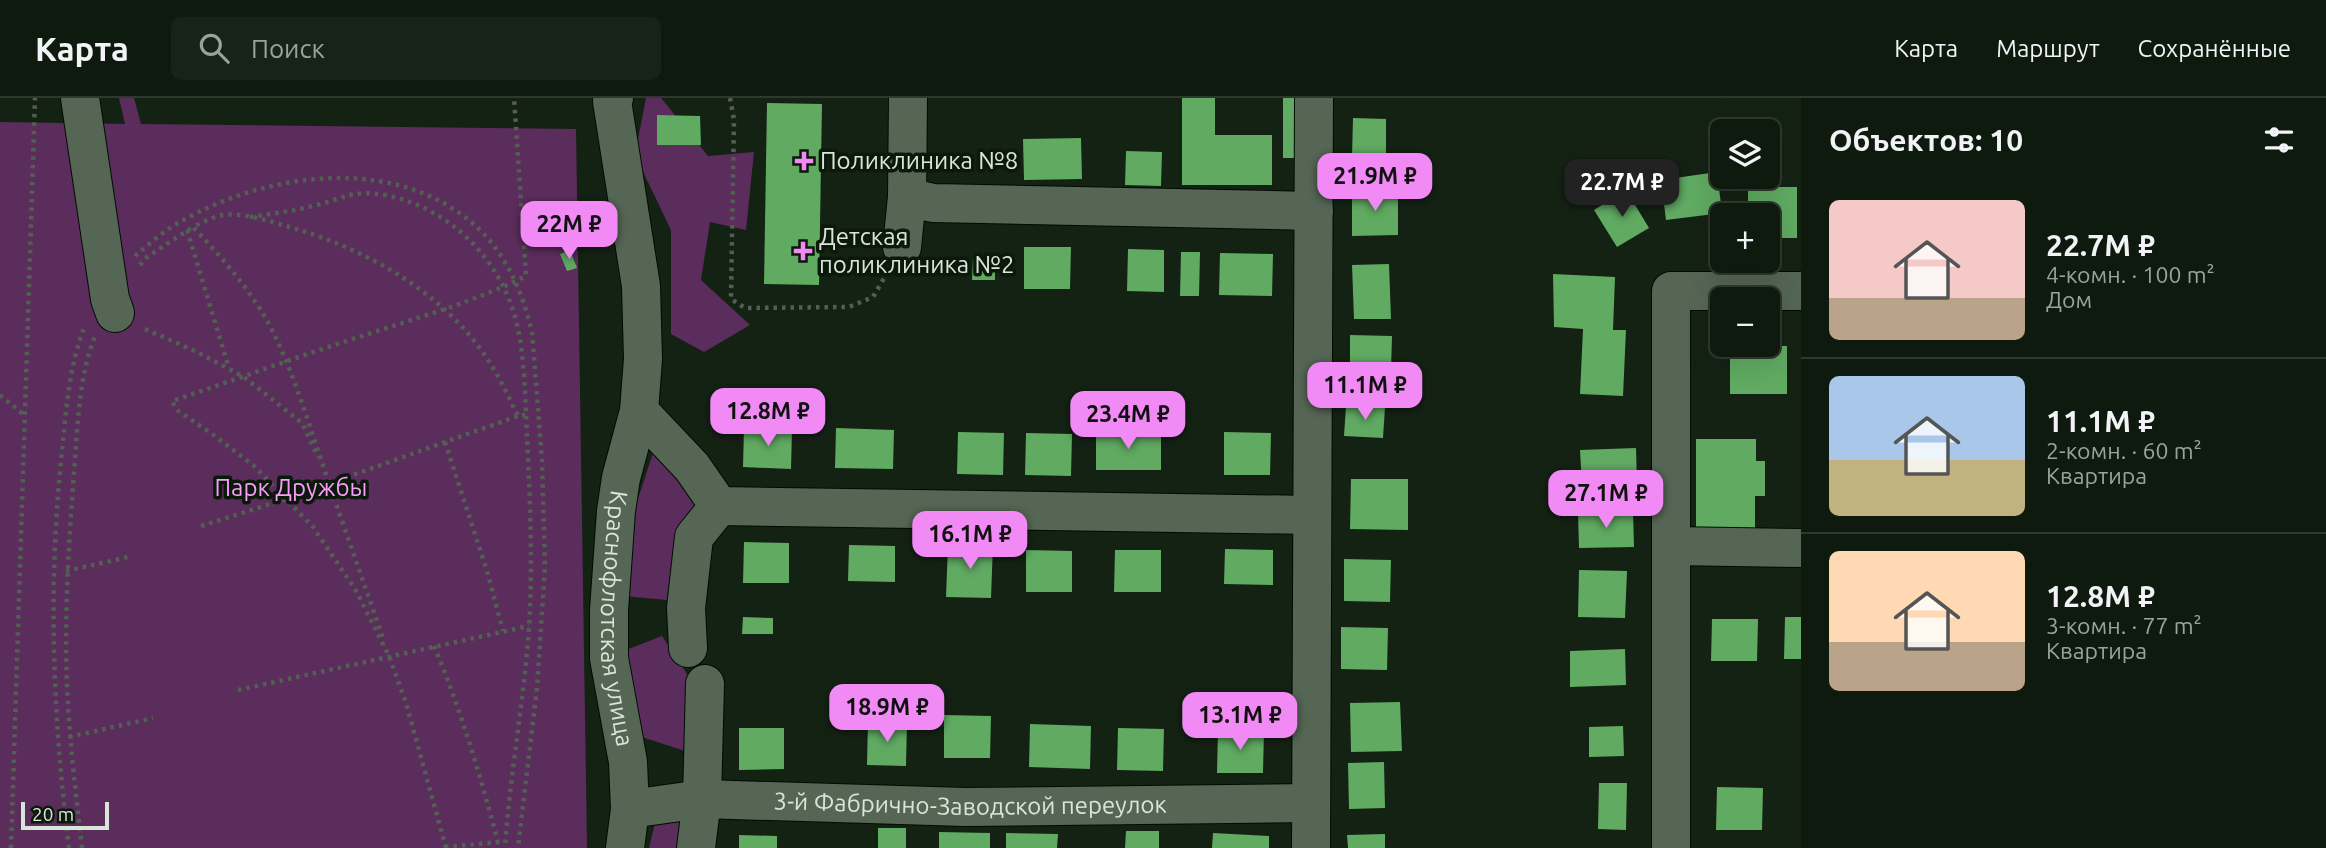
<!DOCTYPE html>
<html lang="ru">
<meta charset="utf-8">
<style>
body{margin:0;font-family:Ubuntu,sans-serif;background:#182318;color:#f1f3f6;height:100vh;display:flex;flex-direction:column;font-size:26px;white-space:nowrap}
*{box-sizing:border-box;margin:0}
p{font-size:23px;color:#9ba19e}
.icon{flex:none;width:38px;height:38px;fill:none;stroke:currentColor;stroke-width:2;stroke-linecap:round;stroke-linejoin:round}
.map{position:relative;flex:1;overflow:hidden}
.details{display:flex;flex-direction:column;background:#0f1a0f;width:525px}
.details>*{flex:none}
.buttons{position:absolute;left:1710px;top:21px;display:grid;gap:14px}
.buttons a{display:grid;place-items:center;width:70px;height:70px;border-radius:10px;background:#0f1a0f;box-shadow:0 7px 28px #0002,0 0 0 2px #2f382f;font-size:35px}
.scale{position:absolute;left:21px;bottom:18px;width:88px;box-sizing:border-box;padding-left:7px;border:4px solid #dbe4da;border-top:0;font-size:19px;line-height:24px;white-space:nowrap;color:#dbe4da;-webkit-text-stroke:5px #0b190b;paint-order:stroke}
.price{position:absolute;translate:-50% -60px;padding:0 16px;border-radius:14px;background:#f18af4;color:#111;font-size:23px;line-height:46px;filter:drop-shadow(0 2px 4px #0008)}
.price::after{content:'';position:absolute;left:50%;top:42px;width:21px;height:16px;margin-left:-10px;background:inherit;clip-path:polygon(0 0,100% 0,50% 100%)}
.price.current{background:#222;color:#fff}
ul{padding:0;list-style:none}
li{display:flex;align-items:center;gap:21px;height:175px;padding:0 28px}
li+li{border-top:2px solid #2f382f}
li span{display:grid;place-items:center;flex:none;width:196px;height:140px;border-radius:10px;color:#555}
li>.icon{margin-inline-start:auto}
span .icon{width:84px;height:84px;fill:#fffc;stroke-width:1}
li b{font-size:30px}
h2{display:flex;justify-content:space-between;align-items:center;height:84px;padding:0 28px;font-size:30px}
header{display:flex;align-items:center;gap:42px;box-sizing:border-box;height:98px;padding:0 35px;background:#0f1a0f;border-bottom:2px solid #2f382f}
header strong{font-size:33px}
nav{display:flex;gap:38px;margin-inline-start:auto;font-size:24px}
.search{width:490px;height:63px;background:#182318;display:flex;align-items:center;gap:18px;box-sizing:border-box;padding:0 24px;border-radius:10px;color:#9ba19e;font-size:26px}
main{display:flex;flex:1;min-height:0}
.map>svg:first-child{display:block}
</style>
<header>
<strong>Карта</strong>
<div class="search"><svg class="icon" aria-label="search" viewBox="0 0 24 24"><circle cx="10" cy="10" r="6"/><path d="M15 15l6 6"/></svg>Поиск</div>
<nav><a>Карта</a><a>Маршрут</a><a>Сохранённые</a></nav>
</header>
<main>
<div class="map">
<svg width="1801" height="750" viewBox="0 0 1801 750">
<rect width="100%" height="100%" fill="#142214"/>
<g fill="#5b2d5c">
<polygon points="119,0 134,0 141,26 576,31 587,750 0,750 0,24 125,26"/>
<polygon points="646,0 661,0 708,58 754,54 746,132 710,124 701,182 750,227 704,254 671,236 671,132 635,57"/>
<polygon points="653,355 697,404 675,455 667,502 624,498 629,428"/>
<polygon points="662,538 704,602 688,654 642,639 626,552"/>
<polygon points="690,713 686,750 649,750 656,721"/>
</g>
<g fill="#60aa62">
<polygon points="1182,0 1215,0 1215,37 1272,37 1272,87 1182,87"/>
<rect x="1283" y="0" width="13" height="60"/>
<polygon points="767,5 822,6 819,187 764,186"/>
<polygon points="657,17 700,18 701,47 657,47"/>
<polygon points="1353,20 1386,21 1386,60 1352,59"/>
<polygon points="1081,40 1082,81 1024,82 1023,41"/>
<polygon points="1126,53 1162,54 1161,88 1125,87"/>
<polygon points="1717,74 1722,115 1666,122 1661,82"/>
<polygon points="1748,89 1797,89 1797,140 1768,140 1768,117 1748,117"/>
<polygon points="1352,92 1398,92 1398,137 1352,138"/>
<polygon points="1626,92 1649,130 1617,149 1594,112"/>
<polygon points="1024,149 1071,149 1070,191 1024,191"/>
<polygon points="1128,151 1164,152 1164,194 1127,193"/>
<polygon points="570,152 577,170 567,173 560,156"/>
<polygon points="1181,154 1200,154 1199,198 1180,198"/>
<polygon points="1220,155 1273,156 1272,198 1219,197"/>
<polygon points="973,161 995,161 995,182 972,182"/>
<polygon points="1389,166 1391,221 1354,221 1352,167"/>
<polygon points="1553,176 1615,179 1613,232 1626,232 1623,298 1580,296 1583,231 1554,229"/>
<polygon points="1350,237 1392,238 1391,273 1350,271"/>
<rect x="1730" y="248" width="57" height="48"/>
<polygon points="1346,308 1385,309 1383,340 1344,338"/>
<polygon points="744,330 792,331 791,371 743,369"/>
<polygon points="836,330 894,332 893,371 835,370"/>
<polygon points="1096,333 1161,334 1161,372 1096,372"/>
<polygon points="958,334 1004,335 1003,377 957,376"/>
<polygon points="1224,334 1271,335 1270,377 1224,377"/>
<polygon points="1026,335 1072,336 1071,378 1025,377"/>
<polygon points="1696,341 1756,341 1756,363 1765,363 1765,398 1755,398 1755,433 1696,432"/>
<polygon points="1636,350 1637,386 1582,388 1580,352"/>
<polygon points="1351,381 1408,381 1408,432 1350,431"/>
<polygon points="1633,413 1634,449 1579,450 1578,414"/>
<polygon points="744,444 789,445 789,485 743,485"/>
<polygon points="948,446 993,446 991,500 946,499"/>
<polygon points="849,447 895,448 895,484 848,483"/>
<polygon points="1225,451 1273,452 1273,487 1224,486"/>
<polygon points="1026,452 1072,453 1072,494 1026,494"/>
<polygon points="1115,452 1161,452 1161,494 1114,494"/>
<polygon points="1344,461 1391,462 1390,504 1344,503"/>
<polygon points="1579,472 1627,473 1625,520 1578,519"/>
<polygon points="743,519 773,520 773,536 742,536"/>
<polygon points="1785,519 1801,519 1801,561 1784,561"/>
<polygon points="1712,521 1758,521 1757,563 1711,563"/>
<polygon points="1341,529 1388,530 1387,572 1341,571"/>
<polygon points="1625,551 1626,587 1570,589 1570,553"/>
<polygon points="1400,604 1402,653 1351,654 1350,605"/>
<polygon points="944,617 991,618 990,660 944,660"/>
<polygon points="868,623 907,624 906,668 867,667"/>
<polygon points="1030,626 1091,628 1090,671 1029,669"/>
<polygon points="1623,628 1624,658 1589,659 1589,629"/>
<polygon points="739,630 784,630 784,671 739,672"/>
<polygon points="1118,630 1164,631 1163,673 1117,672"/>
<polygon points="1218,632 1264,633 1263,675 1217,675"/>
<polygon points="1384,664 1385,710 1349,711 1348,665"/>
<polygon points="1599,685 1627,685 1626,732 1598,731"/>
<polygon points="1717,689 1763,690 1762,732 1716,732"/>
<rect x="878" y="730" width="28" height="20"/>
<polygon points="1126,733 1159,733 1159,750 1125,750"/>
<polygon points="939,734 990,735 990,750 939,750"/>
<polygon points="1006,735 1058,736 1057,750 1006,750"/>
<polygon points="1213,735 1269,738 1269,750 1212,750"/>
<polygon points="1385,736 1385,750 1348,750 1347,737"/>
<polygon points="739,737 777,738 777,750 739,750"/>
</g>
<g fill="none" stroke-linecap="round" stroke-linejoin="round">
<defs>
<g id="minor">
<polyline points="80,0 110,201 115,215"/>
<path id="s1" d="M 614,0 L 612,3 L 641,188 L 643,261 L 639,313 L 621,380 L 616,413 L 609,512 L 609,560 L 628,664 L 630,711 L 625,750"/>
<polyline points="907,99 933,105 1314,113"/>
<polyline points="902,149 907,99 908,0"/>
<polyline points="639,313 692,369 719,408 1312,417"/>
<polyline points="1672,448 1801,450"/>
<polyline points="688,550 686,510 694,439 719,408"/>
<path id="s2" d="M 630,711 L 702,701 L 965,709 L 1311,705"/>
<polyline points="696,750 702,701 705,586"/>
<polyline points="1311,750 1314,0"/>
<polyline points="1671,750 1671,193 1801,193"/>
</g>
</defs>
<use href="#minor" stroke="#020b02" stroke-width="40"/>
<g stroke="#535f53" stroke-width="4.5" stroke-dasharray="3.5 5" stroke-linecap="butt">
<polyline points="730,0 734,22 731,201 745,210 849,209 873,199 886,177"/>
<path d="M 250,119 C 271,116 292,113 313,108 C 342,101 353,91 385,97 C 445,109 493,153 513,212 C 525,247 525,300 527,338 C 530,401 533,465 529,529 C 524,603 510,676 505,750"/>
<polyline points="187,132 229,270"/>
<path d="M 135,158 C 147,148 160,136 173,128 C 259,76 387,55 470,123 C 504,151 522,192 532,234 L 542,362 L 545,469 L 537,590 L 518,750"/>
<polyline points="140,167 147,159 193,129"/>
<polyline points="145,231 197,254 244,279 302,325 318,359"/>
<polyline points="0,297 24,317"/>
<polyline points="445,344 487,473 503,533"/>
<polyline points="328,383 383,540"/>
<path d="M 329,385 C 311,334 296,279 271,230 C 251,192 222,160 193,129 C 201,125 209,121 218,118 C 239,112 275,125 296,131 C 374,154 455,202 496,275 C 504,289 511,304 518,318 L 526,317"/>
<polyline points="201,428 286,401 518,318"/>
<polyline points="66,473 128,459"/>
<path d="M 434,548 C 461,612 480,677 498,744"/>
<polyline points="238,592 529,528"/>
<polyline points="69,639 153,620"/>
<polyline points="445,749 500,744"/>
<polyline points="11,750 35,0"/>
<path d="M 69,750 C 53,620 48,493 61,363 C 66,316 68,271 85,227"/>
<path d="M 82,750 C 76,695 69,641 67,586 C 64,515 69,445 74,374 C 78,329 78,281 95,238"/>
<path d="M 446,750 L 406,605 L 389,558 L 355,491 L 313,429 L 254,368 L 215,338 L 177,312 L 172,303 C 232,283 290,261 350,242 C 409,222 470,206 526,178 L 514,0"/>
</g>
<use href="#minor" stroke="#565" stroke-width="38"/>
</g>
<g fill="#f18af4" stroke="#0b190b" stroke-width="2.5">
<path d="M800.5 52.5h7v7h7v7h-7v7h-7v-7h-7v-7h7z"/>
<path d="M799.5 142.5h7v7h7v7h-7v7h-7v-7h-7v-7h7z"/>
</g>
<g text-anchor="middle" stroke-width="7" stroke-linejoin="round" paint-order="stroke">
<g font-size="24" fill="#dbe4da" stroke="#0b190b" text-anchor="start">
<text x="820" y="71">Поликлиника №8</text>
<text x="819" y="147">Детская<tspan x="819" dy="28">поликлиника №2</tspan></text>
</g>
<g font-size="24" fill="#f79dfa" stroke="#0b190b">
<text x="291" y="398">Парк Дружбы</text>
</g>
<g font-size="24" fill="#dbe4da" stroke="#0b190b">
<text dy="8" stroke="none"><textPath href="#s1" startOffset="527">Краснофлотская улица</textPath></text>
<text dy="8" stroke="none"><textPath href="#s2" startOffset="341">3-й Фабрично-Заводской переулок</textPath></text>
</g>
</g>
</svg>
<div class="buttons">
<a><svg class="icon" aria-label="layers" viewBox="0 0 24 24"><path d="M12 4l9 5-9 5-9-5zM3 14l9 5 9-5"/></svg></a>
<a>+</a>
<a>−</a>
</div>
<div class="scale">20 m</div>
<b class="price" style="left:1375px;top:115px">21.9M ₽</b>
<b class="price current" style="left:1622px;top:121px">22.7M ₽</b>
<b class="price" style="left:569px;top:163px">22M ₽</b>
<b class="price" style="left:1365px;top:324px">11.1M ₽</b>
<b class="price" style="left:768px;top:350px">12.8M ₽</b>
<b class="price" style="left:1128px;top:353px">23.4M ₽</b>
<b class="price" style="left:1606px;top:432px">27.1M ₽</b>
<b class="price" style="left:970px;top:473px">16.1M ₽</b>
<b class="price" style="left:887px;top:646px">18.9M ₽</b>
<b class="price" style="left:1240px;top:654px">13.1M ₽</b>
</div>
<section class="details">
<h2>Объектов: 10<svg class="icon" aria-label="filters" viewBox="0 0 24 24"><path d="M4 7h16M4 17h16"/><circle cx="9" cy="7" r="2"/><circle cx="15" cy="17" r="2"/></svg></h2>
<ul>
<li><span style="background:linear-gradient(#f6c9c9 70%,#b9a48a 0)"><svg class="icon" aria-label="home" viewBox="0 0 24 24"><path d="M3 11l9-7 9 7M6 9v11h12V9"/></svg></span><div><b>22.7M ₽</b><p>4-комн. · 100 m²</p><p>Дом</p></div></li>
<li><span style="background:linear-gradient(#a9c7e8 60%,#c2b280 0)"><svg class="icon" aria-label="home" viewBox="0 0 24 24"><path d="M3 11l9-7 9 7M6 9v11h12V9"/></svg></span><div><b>11.1M ₽</b><p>2-комн. · 60 m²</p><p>Квартира</p></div></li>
<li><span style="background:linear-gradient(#ffd9b3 65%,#b9a48a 0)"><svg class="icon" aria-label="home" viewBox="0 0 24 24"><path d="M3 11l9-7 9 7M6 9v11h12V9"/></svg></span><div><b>12.8M ₽</b><p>3-комн. · 77 m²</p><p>Квартира</p></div></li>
</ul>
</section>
</main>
